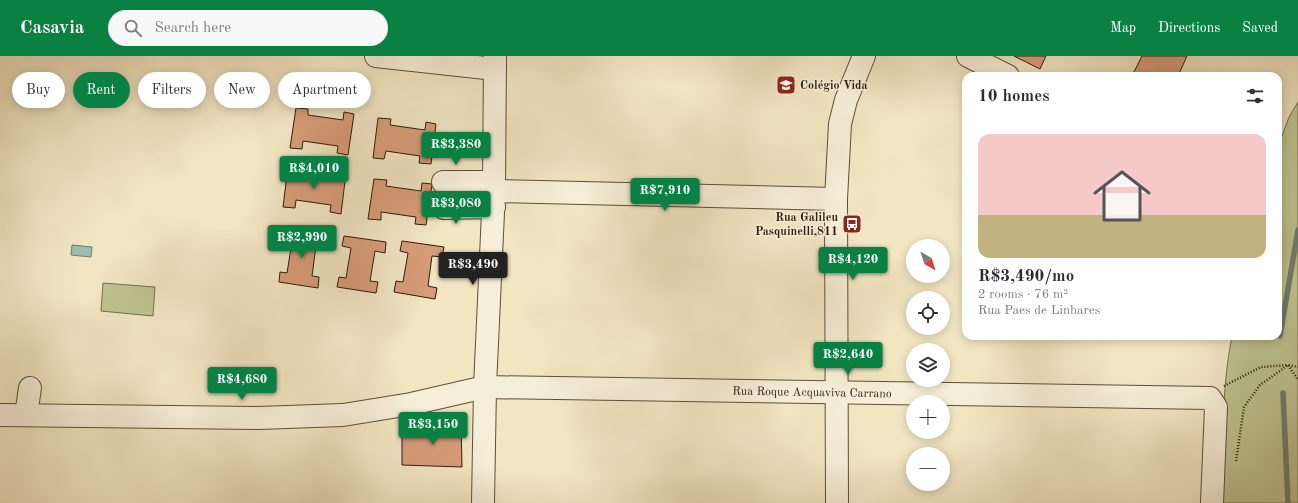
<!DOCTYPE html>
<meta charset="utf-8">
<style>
body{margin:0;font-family:"Old Standard TT",serif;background:#f7f7f7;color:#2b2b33;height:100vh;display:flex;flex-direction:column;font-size:15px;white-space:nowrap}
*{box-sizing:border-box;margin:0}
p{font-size:13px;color:#7c7c81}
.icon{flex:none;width:22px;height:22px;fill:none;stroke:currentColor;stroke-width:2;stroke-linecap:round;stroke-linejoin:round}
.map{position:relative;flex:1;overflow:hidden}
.drawer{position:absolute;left:962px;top:16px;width:320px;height:268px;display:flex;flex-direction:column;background:#fff;border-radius:12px;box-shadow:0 2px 10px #0003}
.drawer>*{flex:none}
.top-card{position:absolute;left:12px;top:16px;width:380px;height:36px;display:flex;gap:8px}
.needle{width:26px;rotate:141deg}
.fabs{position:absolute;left:906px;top:183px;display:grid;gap:8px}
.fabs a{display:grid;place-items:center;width:44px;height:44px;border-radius:50%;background:#fff;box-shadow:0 2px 10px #0003;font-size:20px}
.price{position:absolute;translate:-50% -34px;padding:0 9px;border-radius:4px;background:#0b8043;color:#fff;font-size:13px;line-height:26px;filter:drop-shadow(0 1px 2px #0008)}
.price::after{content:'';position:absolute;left:50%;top:24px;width:12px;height:9px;margin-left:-6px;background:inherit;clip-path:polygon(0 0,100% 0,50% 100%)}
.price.active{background:#222;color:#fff}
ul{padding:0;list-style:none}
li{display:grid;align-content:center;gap:8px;height:212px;padding:0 16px}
li span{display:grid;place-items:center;height:124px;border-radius:12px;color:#555}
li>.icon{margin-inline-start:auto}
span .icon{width:72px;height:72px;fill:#fffc;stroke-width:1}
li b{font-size:17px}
h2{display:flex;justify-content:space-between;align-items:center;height:48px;padding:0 16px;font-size:17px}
.pill{padding:0 14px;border-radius:18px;background:#fff;box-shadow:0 2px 10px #0003;font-size:14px;line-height:36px}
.pill.active{background:#0b8043;color:#fff}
header{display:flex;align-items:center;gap:24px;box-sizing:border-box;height:56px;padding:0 20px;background:#0b8043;color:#fff}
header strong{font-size:19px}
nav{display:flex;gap:22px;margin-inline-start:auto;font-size:14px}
.search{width:280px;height:36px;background:#f7f7f7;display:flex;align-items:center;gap:10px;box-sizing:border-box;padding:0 14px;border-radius:22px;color:#7c7c81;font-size:15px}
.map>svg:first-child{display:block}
</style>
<header>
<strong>Casavia</strong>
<div class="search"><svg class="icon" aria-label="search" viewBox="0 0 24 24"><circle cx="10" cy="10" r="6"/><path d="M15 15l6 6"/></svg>Search here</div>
<nav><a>Map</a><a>Directions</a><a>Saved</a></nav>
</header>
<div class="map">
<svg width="1298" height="447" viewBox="0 0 1298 447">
<rect width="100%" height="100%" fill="#f1e5c2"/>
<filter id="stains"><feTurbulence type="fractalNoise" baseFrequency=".005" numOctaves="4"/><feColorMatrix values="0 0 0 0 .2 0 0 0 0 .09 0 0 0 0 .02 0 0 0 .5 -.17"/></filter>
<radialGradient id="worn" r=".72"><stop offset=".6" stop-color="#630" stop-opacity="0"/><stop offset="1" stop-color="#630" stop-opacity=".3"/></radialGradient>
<g fill="#bec390" stroke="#756f4f">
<path d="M 1298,46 L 1298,447 L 1222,447 C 1223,392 1221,334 1232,280 L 1278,280 L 1278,91 L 1289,61 Z"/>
<polygon points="103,227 155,231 153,260 101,255"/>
</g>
<polygon fill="#9bbfaf" stroke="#6f7d6f" points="72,189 92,191 91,201 71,199"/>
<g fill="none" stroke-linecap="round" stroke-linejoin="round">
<g stroke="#6f7d6f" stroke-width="5.5">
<polyline points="1280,280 1298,174"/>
<polyline points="1283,337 1288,447"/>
</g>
</g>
<g fill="#d79c78" stroke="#2c1b0e">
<polygon points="1014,0 1046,0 1040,13"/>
<polygon points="1142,0 1187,0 1178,20 1132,20"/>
<polygon points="296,52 308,53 308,59 343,64 344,56 354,58 348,99 337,97 338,90 303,85 302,93 290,92"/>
<polygon points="378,62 391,63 390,69 425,74 426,66 436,68 431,108 419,107 420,100 386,95 384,103 373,102"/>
<polygon points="288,111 301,112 300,119 335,123 336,115 346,117 341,158 330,156 331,149 296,144 295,152 283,151"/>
<polygon points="374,123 387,124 386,130 421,135 422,127 432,128 426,169 415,168 416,161 381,156 381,164 368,163"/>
<polygon points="286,175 327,181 326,192 316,190 312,220 319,221 318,232 279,226 280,216 287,217 292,186 284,185"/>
<polygon points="344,180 386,186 385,197 375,195 370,225 378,226 376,237 337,231 339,221 346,222 351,192 342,190"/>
<polygon points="402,185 444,191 442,201 432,200 428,230 437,232 435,243 394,236 396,225 403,226 408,197 400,195"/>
<polygon points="451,367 461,367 462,411 402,409 402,375"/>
</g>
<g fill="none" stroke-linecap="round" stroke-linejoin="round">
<defs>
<g id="minor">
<polyline points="376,0 495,13"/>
<polyline points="968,0 1008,20"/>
<polyline points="443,126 494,126"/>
<polyline points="494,135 836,143"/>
<polyline points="444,152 494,151"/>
<polyline points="0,359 259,362 343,359 411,348 485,331 1210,342 1216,351 1212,447"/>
<polyline points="26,359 30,332"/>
<polyline points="483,447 485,331 494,135 495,0"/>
<polyline points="837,447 836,143 840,68 846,44 864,0"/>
</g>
</defs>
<use href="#minor" stroke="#5d4e3b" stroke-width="24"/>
<g stroke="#2c1b0e" stroke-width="2.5" stroke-dasharray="1 2" stroke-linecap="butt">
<polyline points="1224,330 1261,311 1288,309 1298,324"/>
<polyline points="1236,405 1244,351 1260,329 1288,309 1298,311"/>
</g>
<use href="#minor" stroke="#f6eed7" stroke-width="22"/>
</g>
<defs>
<symbol id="school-square" viewBox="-11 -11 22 22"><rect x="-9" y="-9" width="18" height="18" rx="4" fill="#8f2418" stroke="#f6eed7"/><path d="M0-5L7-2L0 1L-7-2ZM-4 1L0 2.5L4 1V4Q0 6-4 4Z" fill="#fff"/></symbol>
<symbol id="bus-square" viewBox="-11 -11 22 22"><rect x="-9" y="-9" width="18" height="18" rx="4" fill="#8f2418" stroke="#f6eed7"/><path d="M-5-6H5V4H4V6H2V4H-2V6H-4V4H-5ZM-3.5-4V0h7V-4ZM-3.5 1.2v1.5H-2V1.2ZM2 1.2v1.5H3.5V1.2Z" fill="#fff"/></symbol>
</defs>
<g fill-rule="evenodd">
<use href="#school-square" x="775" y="18" width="22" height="22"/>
<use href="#bus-square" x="841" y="157" width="22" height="22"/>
</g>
<g text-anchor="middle" stroke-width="3" stroke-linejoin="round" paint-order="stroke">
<g font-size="12" font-weight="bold" fill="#2c1b0e" stroke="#f6eed7" text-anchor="start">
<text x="800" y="33">Colégio Vida</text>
<text x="838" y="165" text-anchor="end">Rua Galileu<tspan x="838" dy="14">Pasquinelli,811</tspan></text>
</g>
<g font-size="12" fill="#2c1b0e" stroke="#f6eed7">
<text transform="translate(812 336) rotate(1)" y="4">Rua Roque Acquaviva Carrano</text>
</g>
</g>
<rect width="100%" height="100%" filter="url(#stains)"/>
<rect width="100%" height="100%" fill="url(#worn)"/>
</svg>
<div class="fabs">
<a><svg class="needle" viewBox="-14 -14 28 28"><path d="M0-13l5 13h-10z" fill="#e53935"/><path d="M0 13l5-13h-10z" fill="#7c7c81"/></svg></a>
<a><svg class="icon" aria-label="locate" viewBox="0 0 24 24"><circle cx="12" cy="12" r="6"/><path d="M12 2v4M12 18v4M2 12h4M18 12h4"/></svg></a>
<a><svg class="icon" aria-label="layers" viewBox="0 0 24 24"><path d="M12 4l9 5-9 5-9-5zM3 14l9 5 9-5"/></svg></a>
<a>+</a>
<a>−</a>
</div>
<b class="price" style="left:456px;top:110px">R$3,380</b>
<b class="price" style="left:314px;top:134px">R$4,010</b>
<b class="price" style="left:665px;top:156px">R$7,910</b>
<b class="price" style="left:456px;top:169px">R$3,080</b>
<b class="price" style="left:302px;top:203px">R$2,990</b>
<b class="price" style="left:853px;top:225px">R$4,120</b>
<b class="price active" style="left:473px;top:230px">R$3,490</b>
<b class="price" style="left:848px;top:320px">R$2,640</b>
<b class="price" style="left:242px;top:345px">R$4,680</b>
<b class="price" style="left:433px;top:390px">R$3,150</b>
<div class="top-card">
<a class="pill">Buy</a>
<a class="pill active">Rent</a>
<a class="pill">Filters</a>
<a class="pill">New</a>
<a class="pill">Apartment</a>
</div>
<section class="drawer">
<h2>10 homes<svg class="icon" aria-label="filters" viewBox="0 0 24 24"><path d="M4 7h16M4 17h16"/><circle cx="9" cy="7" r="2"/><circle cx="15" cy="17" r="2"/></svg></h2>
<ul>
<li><span style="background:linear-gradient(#f6c9c9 65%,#c2b280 0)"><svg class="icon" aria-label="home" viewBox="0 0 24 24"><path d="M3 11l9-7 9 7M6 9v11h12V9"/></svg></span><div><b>R$3,490/mo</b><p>2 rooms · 76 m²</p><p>Rua Paes de Linhares</p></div></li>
</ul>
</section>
</div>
